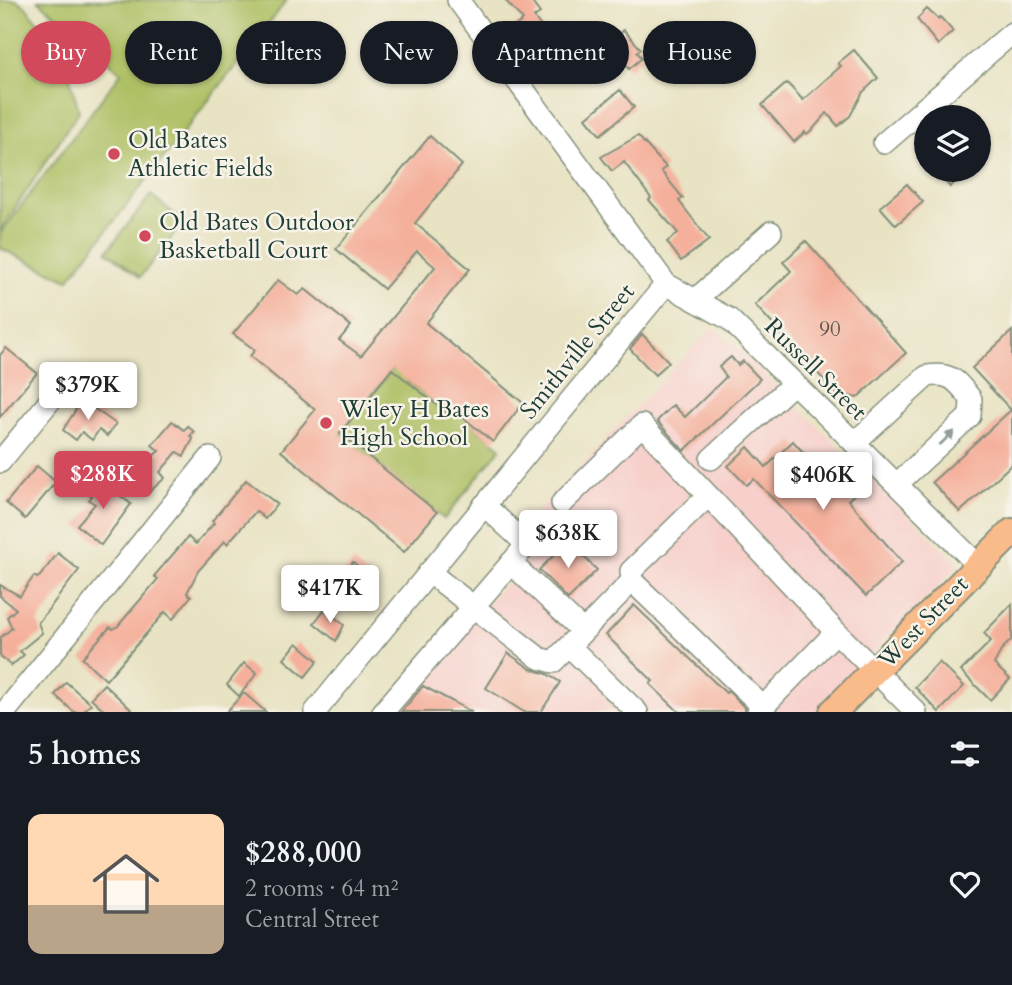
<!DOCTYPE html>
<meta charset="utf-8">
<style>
body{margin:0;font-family:Cardo,serif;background:#20242c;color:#f1f3f6;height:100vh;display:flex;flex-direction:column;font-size:26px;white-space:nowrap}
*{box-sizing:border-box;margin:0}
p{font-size:23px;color:#9ea1a6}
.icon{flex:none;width:38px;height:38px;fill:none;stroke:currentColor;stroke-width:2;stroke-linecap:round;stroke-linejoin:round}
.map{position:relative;height:712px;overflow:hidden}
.side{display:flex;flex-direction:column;background:#171b24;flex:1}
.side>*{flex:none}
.hud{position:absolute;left:21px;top:21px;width:971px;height:63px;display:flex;gap:14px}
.controls{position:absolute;left:914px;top:105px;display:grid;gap:14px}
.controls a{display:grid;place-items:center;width:77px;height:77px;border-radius:50%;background:#171b24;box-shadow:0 2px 5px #0004;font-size:35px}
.price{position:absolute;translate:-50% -60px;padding:0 16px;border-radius:7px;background:#fff;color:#222;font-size:23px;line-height:46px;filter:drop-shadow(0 2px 4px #0008)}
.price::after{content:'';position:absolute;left:50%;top:42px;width:21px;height:16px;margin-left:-10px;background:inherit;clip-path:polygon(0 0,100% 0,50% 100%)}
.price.selected{background:#d1495b;color:#fff}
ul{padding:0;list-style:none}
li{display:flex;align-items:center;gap:21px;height:175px;padding:0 28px}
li+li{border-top:2px solid #363941}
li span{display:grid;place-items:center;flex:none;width:196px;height:140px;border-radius:14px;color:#555}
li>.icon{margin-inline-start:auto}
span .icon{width:84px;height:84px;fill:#fffc;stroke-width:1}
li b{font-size:30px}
h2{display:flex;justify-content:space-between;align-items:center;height:84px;padding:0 28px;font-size:30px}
.pill{padding:0 24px;border-radius:32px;background:#171b24;box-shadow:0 2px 5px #0004;font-size:24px;line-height:63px}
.pill.selected{background:#d1495b;color:#fff}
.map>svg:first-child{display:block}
</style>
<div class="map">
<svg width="1012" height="712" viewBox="0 0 1012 712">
<rect width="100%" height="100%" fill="#f7f3e8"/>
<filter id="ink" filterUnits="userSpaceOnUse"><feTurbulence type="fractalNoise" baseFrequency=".0143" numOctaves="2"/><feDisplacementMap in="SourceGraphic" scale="14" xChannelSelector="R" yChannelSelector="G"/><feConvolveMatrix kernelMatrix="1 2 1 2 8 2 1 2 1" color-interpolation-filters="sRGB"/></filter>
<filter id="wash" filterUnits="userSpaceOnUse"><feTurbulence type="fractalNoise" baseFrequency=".00686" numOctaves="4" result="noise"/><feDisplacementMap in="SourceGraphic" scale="28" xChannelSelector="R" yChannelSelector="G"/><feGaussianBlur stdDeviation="1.57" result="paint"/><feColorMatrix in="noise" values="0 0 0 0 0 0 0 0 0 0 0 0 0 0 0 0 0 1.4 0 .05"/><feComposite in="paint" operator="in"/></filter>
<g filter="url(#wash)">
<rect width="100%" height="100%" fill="#e8e3c3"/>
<polygon fill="#f7d0cc" points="712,327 735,345 959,565 815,712 387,712 539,547 520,530"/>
<g fill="#adbf63" stroke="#667e4c" stroke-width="2">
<polygon points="0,0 16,0 24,5 63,52 79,111 0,231"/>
<polygon points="38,0 287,0 68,280 0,248 0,234 121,73"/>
<polygon points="151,195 184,222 140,277 107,251"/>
<polygon points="397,363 408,382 448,413 453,409 501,448 444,519 340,433"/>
</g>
<g id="blocks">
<g fill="#f5b09c">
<polygon points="505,0 530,0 540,13 534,17 551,40 531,56 514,27 523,20"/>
<polygon points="927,9 938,19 940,17 953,31 938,45 917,19"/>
<polygon points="624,30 641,49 637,52 642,58 629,69 608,43"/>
<polygon points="854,50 878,78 863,92 850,116 838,126 827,113 813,129 807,134 805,132 794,142 762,105 787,83 803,100 841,66 838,63"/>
<polygon points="620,90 634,107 600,135 586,118"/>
<polygon points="430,136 462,165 415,223 470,269 426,323 523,403 493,442 453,409 448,414 392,369 340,433 437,512 404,552 281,451 315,410 250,356 255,350 233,334 278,280 298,295 305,289 351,326 339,340 361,356 435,267 417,251 384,289 336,249"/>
<polygon points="638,136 666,167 661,171 683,198 679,201 709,240 681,261 667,242 678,233 649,200 651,198 624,162 612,171 601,157"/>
<polygon points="935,170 969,170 950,187"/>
<polygon points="907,184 923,202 896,225 880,207"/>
<polygon points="806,241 906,353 857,398 836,393 755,305 791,271 783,262"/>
<polygon points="1012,331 1012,464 960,512 932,482 1011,410 972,368"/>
<polygon points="642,334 669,362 655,375 630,349"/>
<polygon points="6,348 37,373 0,417 0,355"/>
<polygon points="731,357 738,365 743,361 760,379 684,451 657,421 673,405 685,417 726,377 719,367"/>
<polygon points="82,400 116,424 107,436 99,430 92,440 82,432 76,440 63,430"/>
<polygon points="172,421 184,430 188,426 194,432 190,436 193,439 184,456 177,452 160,472 165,478 149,492 132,474 159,451 152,445"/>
<polygon points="793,441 820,471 830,461 858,491 848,500 902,562 866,596 754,479 746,485 728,466 748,447 766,467"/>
<polygon points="37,466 56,482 25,519 6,503"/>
<polygon points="90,478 101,486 103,483 131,504 101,545 77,525 95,504 89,500 92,496 82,489"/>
<polygon points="246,480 277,504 265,519 256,511 227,544 225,541 198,571 187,593 191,596 173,619 165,612 106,680 82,658 110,627 113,629 118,626 158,579 154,576 188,537 196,544 214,523 212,521"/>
<polygon points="568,541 597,570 568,599 539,570"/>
<polygon points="58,553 79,570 38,623 42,633 20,651 24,655 11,666 0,656 0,638 12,628 7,617 16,609 0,596 0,585 20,596 34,576 37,578 40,576"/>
<polygon points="353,562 376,582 368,596 366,594 363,599 339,580"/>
<polygon points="1012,604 1012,639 1002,649 994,664 1010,679 990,700 961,671 991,641 984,633"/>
<polygon points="634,605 726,693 728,691 745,708 745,712 679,712 650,684 653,681 606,635"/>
<polygon points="325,609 344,625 336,641 314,623"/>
<polygon points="297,643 318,661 305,677 284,659"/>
<polygon points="508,653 531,669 547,674 560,682 541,712 524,712 486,688"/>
<polygon points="939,662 964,686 939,712 915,687"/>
<polygon points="244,663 257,673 239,696 227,685"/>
<polygon points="66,682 91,704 83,712 74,712 55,695"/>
<polygon points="104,684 134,712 106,712 91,698"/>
<polygon points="423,686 472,712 401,712"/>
<polygon points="244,693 266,712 226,712"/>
</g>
</g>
</g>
<g filter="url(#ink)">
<use href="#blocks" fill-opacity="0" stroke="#84907c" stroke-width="2"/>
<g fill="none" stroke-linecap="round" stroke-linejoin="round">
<defs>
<g id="minor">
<polyline points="458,0 666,284 729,319 978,565"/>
<polyline points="884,143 1012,33"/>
<polyline points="695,300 771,232"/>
<path d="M 854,443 L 927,376 C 951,372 957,381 971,399 L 970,416 L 897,484"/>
<polyline points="711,459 794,383"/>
<polyline points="0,462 62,386"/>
<polyline points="562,503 642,425 836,632 916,712"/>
<polyline points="511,563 583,631"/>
<polyline points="429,572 539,658 553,662 569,646 637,712"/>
<polyline points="632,581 631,571 708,496"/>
<polyline points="569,646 632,581 763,707 758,712"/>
<polyline points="763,707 836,632"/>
<polyline points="5,712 210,458"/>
<polyline points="315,712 666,284"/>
<polyline points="383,712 523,549 524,542 484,505"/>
</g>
<polyline id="major" points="833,712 1012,532"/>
</defs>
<use href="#minor" stroke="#84907c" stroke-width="24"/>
<use href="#major" stroke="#84907c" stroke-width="30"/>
<use href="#minor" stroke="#fff" stroke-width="21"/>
<use href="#major" stroke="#fabb8b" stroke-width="26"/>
</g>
<defs><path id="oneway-solid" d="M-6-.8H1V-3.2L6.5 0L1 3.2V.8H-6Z" transform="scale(1.75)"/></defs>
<use fill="#8f9e9a" href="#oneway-solid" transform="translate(947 438) rotate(-43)"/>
</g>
<g fill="#d1495b" stroke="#f7f3e8" stroke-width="2.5">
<circle cx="114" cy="154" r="7"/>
<circle cx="145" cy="236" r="7"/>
<circle cx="326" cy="423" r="7"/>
</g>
<g text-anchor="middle" stroke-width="5" stroke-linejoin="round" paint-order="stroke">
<g font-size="21" fill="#545a4e">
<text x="830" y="336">90</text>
</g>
<g font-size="24" fill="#1f3d34" stroke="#f7f3e8" text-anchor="start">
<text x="128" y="148">Old Bates<tspan x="128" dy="28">Athletic Fields</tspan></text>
<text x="159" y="230">Old Bates Outdoor<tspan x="159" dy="28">Basketball Court</tspan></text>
<text x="340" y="417">Wiley H Bates<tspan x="340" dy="28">High School</tspan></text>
</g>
<g font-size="24" fill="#1f3d34" stroke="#f7f3e8">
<text transform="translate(577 351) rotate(-51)" y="8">Smithville Street</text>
<text transform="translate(816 369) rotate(45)" y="8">Russell Street</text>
<text transform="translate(923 622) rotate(-46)" y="8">West Street</text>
</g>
</g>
</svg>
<div class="controls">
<a><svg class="icon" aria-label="layers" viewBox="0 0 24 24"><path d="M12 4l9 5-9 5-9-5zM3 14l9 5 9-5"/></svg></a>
</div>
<b class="price" style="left:88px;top:422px">$379K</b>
<b class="price selected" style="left:103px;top:511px">$288K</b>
<b class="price" style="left:823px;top:512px">$406K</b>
<b class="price" style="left:568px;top:570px">$638K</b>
<b class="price" style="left:330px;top:625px">$417K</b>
<div class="hud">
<a class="pill selected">Buy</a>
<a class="pill">Rent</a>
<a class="pill">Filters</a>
<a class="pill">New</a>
<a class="pill">Apartment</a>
<a class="pill">House</a>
</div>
</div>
<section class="side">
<h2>5 homes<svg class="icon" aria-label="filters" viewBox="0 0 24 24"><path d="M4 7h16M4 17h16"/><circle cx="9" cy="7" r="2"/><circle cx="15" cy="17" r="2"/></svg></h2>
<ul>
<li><span style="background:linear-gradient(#ffd9b3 65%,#b9a48a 0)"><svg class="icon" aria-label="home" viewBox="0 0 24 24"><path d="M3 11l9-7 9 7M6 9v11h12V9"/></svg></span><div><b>$288,000</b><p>2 rooms · 64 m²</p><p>Central Street</p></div><svg class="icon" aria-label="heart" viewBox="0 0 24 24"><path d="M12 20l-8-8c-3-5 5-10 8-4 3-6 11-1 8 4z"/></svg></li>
</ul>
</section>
